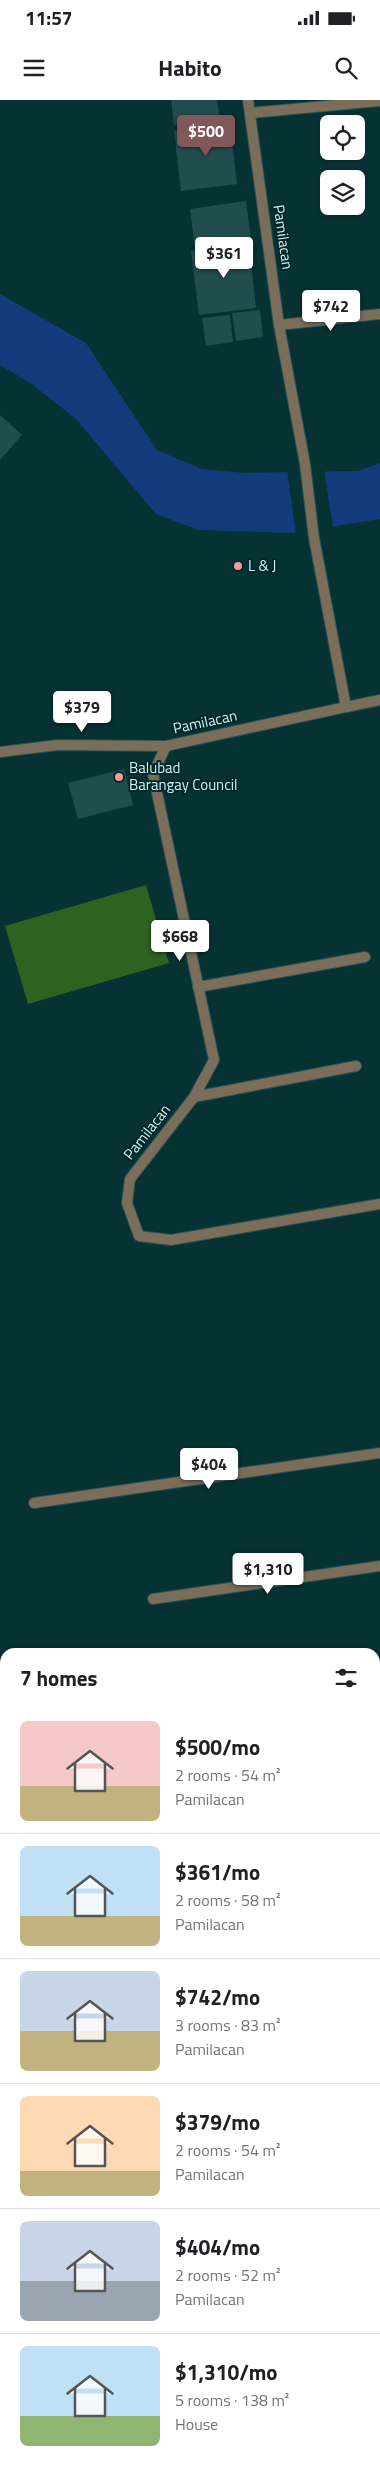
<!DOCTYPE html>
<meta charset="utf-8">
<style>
body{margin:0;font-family:"Titillium Web",sans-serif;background:#f2f2f2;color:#202124;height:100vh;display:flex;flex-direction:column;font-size:19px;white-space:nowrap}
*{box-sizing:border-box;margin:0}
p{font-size:16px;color:#757577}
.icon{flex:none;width:28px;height:28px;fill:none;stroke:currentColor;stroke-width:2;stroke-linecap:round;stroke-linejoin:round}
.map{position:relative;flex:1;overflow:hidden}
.side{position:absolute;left:0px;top:1548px;width:380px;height:821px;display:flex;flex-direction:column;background:#fff;border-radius:15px 15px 0 0;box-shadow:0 1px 4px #0004}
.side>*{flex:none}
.tools{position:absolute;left:320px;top:15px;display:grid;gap:10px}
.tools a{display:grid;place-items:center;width:45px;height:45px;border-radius:8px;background:#fff;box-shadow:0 1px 4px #0004;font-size:25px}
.price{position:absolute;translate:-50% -42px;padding:0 11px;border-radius:5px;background:#fff;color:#222;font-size:16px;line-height:32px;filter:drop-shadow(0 1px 2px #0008)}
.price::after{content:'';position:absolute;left:50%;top:30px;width:15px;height:11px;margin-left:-8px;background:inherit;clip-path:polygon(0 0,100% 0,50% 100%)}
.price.active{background:#80585a;color:#fff}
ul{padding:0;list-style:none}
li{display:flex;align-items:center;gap:15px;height:125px;padding:0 20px}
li+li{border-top:1px solid #e0e0e0}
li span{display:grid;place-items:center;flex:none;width:140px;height:100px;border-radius:8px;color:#555}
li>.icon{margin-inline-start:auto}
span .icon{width:60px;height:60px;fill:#fffc;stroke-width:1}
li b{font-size:21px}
h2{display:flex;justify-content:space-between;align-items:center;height:60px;padding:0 20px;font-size:21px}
.status{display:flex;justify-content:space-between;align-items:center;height:35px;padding:0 25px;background:#fff;direction:ltr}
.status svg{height:14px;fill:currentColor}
header{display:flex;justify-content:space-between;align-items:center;height:65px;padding:0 20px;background:#fff;font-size:22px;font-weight:700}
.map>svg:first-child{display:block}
</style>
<div class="status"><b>11:57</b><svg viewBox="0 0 49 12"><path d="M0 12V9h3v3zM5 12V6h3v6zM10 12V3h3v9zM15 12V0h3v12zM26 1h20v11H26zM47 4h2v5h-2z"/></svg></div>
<header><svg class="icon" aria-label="menu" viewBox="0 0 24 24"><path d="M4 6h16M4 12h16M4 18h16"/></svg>Habito<svg class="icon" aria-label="search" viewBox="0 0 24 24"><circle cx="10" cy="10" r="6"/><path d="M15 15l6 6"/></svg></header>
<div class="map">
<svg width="380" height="2368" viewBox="0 0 380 2368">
<rect width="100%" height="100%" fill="#073234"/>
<polygon fill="#2d6220" points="146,785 169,863 28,904 5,826"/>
<g fill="#133b7c">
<polygon points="0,194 86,243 157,350 202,369 244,373 358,371 380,363 380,419 292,433 198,430 156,414 76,319 33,285 0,265"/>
<polygon points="0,2129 5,2138 5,2364 130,2364 133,2368 0,2368"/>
</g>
<polygon fill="#073234" points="324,369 333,428 296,435 287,370"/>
<g fill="#224d4f">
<polygon points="171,0 217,0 220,20 174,25"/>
<polygon points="230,23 237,84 181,91 174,31"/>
<polygon points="246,101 251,140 195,148 190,109"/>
<polygon points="249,144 256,208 199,215 191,151"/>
<polygon points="260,210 263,237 236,241 232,213"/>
<polygon points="230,215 233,242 206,246 202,218"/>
<polygon points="0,315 22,335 0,360"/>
<polygon points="124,669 133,705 78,719 68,683"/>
</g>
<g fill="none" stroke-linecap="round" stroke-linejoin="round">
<defs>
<g id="service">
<polyline points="198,887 365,857"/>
<polyline points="194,997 356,966"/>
</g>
<g id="minor">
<polyline points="248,0 279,225 305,364 314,438 346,607 166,646 153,674 214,960 194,997 130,1079 127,1103 139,1136 171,1140 380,1104"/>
<polyline points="250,13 380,1"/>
<polyline points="279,225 380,214"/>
<polyline points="346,607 380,600"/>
<polyline points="0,652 58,645 166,646"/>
<polyline points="34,1403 380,1353"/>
<polyline points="153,1499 380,1466"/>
<polyline points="375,1580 380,1579"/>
<polyline points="375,1706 380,1705"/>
<polyline points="375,1829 380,1828"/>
<polyline points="0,1837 5,1849"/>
<polyline points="375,2323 380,2321"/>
<polyline points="212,2364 214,2368"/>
<polyline points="238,2368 251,2364"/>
</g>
</defs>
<use href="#service" stroke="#275153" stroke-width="12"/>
<use href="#minor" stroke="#275153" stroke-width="12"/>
<use href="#service" stroke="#7a6e5a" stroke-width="10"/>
<use href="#minor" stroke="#7a6e5a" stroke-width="10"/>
</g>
<g fill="#f59b9b" stroke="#00272a" stroke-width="2">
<circle cx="238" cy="466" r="5"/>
<circle cx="119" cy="677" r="5"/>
</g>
<g text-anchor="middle" stroke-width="4" stroke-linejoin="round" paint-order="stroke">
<g font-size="15" fill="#cff3f5" stroke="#00272a">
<text transform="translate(283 137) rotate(82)" y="5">Pamilacan</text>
<text transform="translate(205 622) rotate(-12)" y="5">Pamilacan</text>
<text transform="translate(147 1032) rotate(-52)" y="5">Pamilacan</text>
</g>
<g font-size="15" fill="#cff3f5" stroke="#00272a" text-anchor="start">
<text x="248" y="471">L &amp; J</text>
<text x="129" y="673">Balubad<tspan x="129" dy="17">Barangay Council</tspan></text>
</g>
</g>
</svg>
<div class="tools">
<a><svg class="icon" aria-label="locate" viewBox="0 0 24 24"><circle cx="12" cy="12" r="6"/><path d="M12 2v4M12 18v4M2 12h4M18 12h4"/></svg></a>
<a><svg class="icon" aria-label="layers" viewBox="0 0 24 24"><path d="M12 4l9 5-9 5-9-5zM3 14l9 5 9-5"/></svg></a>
</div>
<b class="price active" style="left:206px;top:57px">$500</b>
<b class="price" style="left:224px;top:179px">$361</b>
<b class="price" style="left:331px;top:232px">$742</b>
<b class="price" style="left:82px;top:633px">$379</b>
<b class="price" style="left:180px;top:862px">$668</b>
<b class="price" style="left:209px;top:1390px">$404</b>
<b class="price" style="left:268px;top:1495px">$1,310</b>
<section class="side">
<h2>7 homes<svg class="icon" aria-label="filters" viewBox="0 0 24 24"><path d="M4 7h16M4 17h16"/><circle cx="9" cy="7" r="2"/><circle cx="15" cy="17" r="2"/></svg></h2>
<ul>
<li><span style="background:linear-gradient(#f6c9c9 65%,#c2b280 0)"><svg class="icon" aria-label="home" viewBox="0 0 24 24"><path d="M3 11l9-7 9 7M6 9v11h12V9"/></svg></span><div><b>$500/mo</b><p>2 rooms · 54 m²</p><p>Pamilacan</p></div></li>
<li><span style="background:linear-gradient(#bfe0f5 70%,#c2b280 0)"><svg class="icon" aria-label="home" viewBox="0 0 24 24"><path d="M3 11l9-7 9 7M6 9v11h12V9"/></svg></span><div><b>$361/mo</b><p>2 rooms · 58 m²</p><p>Pamilacan</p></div></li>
<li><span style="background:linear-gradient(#c9d6e8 60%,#c2b280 0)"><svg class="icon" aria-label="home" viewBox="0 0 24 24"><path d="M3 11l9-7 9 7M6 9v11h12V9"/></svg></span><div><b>$742/mo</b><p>3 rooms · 83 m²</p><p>Pamilacan</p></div></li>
<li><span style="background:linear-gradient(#ffd9b3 75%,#c2b280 0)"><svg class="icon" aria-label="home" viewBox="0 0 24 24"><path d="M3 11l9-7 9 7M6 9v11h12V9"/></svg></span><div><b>$379/mo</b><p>2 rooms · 54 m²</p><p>Pamilacan</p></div></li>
<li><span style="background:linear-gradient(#c9d6e8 60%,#9aa5b1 0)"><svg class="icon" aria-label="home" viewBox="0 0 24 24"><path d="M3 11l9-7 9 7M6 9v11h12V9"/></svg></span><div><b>$404/mo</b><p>2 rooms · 52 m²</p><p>Pamilacan</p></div></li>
<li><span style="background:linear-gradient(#bfe0f5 70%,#8fb573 0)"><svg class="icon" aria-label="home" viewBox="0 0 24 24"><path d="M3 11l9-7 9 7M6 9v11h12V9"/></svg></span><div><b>$1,310/mo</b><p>5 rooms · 138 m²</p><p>House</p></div></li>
</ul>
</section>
</div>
